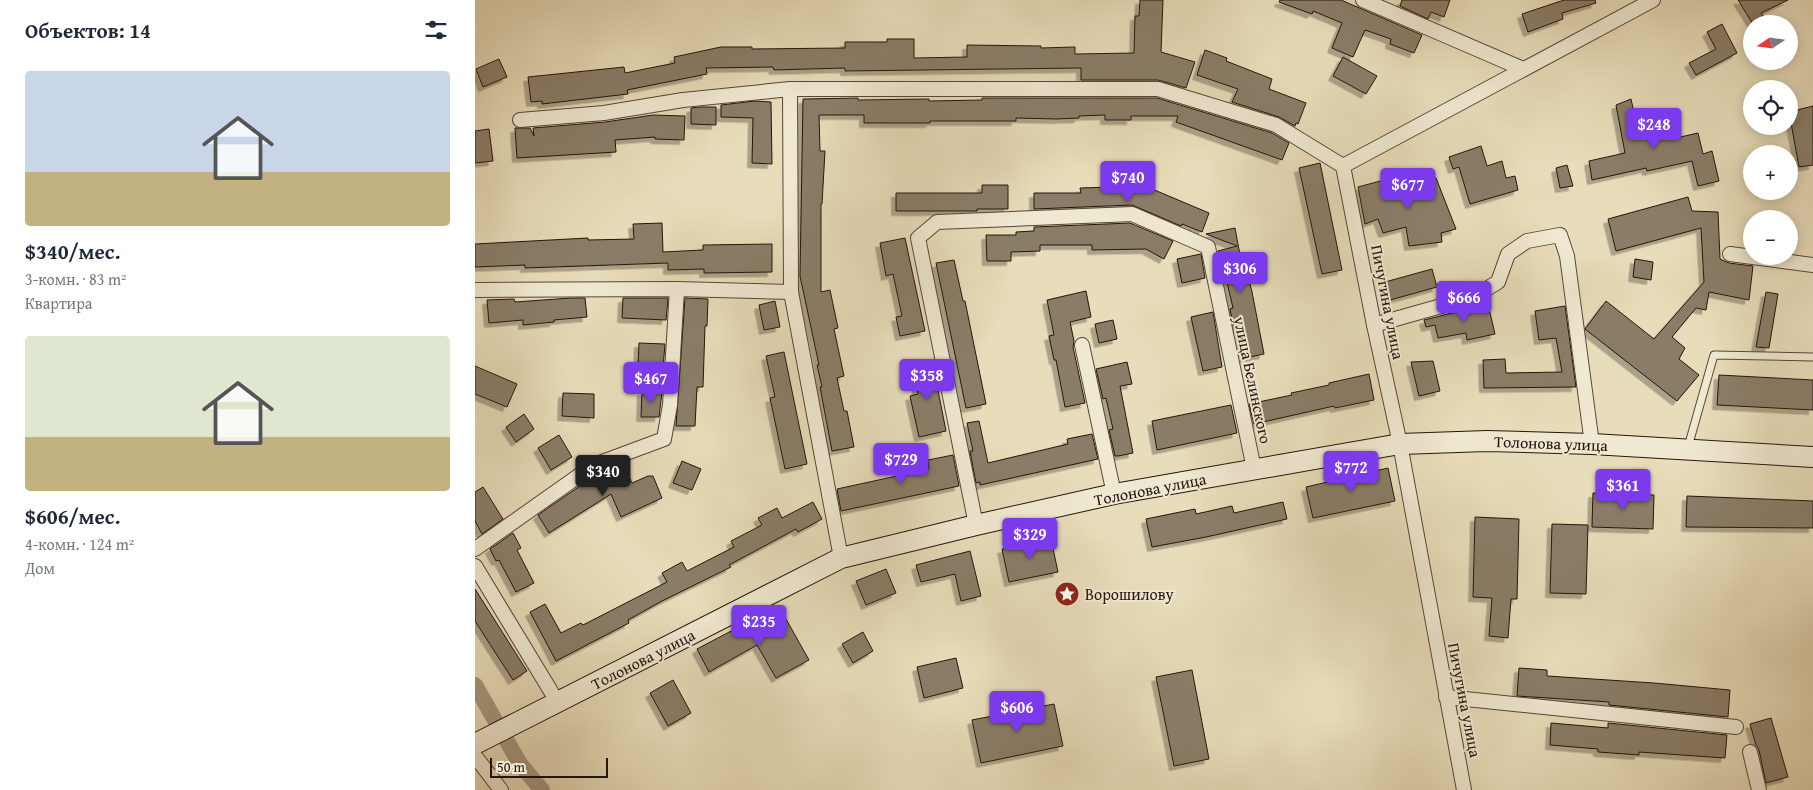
<!DOCTYPE html>
<html lang="ru">
<meta charset="utf-8">
<style>
body{margin:0;font-family:"Gentium Book Plus",serif;background:#f6f6f7;color:#1f2937;height:100vh;display:flex;flex-direction:column;font-size:19px;white-space:nowrap}
*{box-sizing:border-box;margin:0}
p{font-size:16px;color:#747a83}
.icon{flex:none;width:28px;height:28px;fill:none;stroke:currentColor;stroke-width:2;stroke-linecap:round;stroke-linejoin:round}
.map{position:relative;flex:1;overflow:hidden}
.details{display:flex;flex-direction:column;background:#fff;width:475px}
.details>*{flex:none}
.needle{width:32px;rotate:257deg}
.tools{position:absolute;left:1268px;top:15px;display:grid;gap:10px}
.tools a{display:grid;place-items:center;width:55px;height:55px;border-radius:50%;background:#fff;box-shadow:0 2px 12px #0003;font-size:25px}
.scale{position:absolute;left:15px;bottom:12px;width:118px;box-sizing:border-box;padding-left:5px;border:2px solid #24150e;border-top:0;font-size:14px;line-height:18px;white-space:nowrap;color:#24150e;-webkit-text-stroke:4px #f0e9d2;paint-order:stroke}
.price{position:absolute;translate:-50% -42px;padding:0 11px;border-radius:5px;background:#7c3aed;color:#fff;font-size:16px;line-height:32px;filter:drop-shadow(0 1px 2px #0008)}
.price::after{content:'';position:absolute;left:50%;top:30px;width:15px;height:11px;margin-left:-8px;background:inherit;clip-path:polygon(0 0,100% 0,50% 100%)}
.price.on{background:#222;color:#fff}
ul{padding:0;list-style:none}
li{display:grid;align-content:center;gap:10px;height:265px;padding:0 25px}
li span{display:grid;place-items:center;height:155px;border-radius:5px;color:#555}
li>.icon{margin-inline-start:auto}
span .icon{width:90px;height:90px;fill:#fffc;stroke-width:1}
li b{font-size:21px}
h2{display:flex;justify-content:space-between;align-items:center;height:60px;padding:0 25px;font-size:21px}
main{display:flex;flex:1;min-height:0}
.map>svg:first-child{display:block}
</style>
<main>
<section class="details">
<h2>Объектов: 14<svg class="icon" aria-label="filters" viewBox="0 0 24 24"><path d="M4 7h16M4 17h16"/><circle cx="9" cy="7" r="2"/><circle cx="15" cy="17" r="2"/></svg></h2>
<ul>
<li><span style="background:linear-gradient(#c9d6e8 65%,#c2b280 0)"><svg class="icon" aria-label="home" viewBox="0 0 24 24"><path d="M3 11l9-7 9 7M6 9v11h12V9"/></svg></span><div><b>$340/мес.</b><p>3-комн. · 83 m²</p><p>Квартира</p></div></li>
<li><span style="background:linear-gradient(#dfe7d0 65%,#c2b280 0)"><svg class="icon" aria-label="home" viewBox="0 0 24 24"><path d="M3 11l9-7 9 7M6 9v11h12V9"/></svg></span><div><b>$606/мес.</b><p>4-комн. · 124 m²</p><p>Дом</p></div></li>
</ul>
</section>
<div class="map">
<svg width="1338" height="790" viewBox="0 0 1338 790">
<defs>
<filter id="shadow"><feDropShadow dx="-4.5" dy="4.5" stdDeviation="0" flood-color="#0004"/></filter>
</defs>
<rect width="100%" height="100%" fill="#e8ddba"/>
<filter id="stains"><feTurbulence type="fractalNoise" baseFrequency=".004" numOctaves="4"/><feColorMatrix values="0 0 0 0 .2 0 0 0 0 .09 0 0 0 0 .02 0 0 0 .5 -.17"/></filter>
<radialGradient id="worn" r=".72"><stop offset=".6" stop-color="#630" stop-opacity="0"/><stop offset="1" stop-color="#630" stop-opacity=".3"/></radialGradient>
<g fill="none" stroke-linecap="round" stroke-linejoin="round">
<polyline stroke="#a59980" stroke-width="16" points="0,685 45,764 67,790"/>
</g>
<g fill="#8a7d67" stroke="#24150e" filter="url(#shadow)">
<polygon points="665,0 688,0 686,52 720,62 711,88 683,80 606,80 606,68 370,71 370,68 299,70 298,67 231,68 232,74 152,90 153,94 67,104 67,101 56,102 53,77 149,67 150,73 200,63 199,57 246,47 277,47 277,49 370,48 370,42 412,42 412,39 439,39 439,58 492,57 492,45 566,46 566,48 600,47 600,54 659,53 660,16 664,16"/>
<polygon points="805,0 866,0 947,35 939,53 915,44 916,39 890,30 878,57 857,48 867,23 838,11 837,14 804,2"/>
<polygon points="927,0 975,0 969,17 956,12 953,19 925,6"/>
<polygon points="1089,0 1120,0 1121,3 1087,13 1088,19 1053,32 1047,14"/>
<polygon points="1263,0 1313,0 1286,13 1293,24 1278,24"/>
<polygon points="1247,24 1262,53 1221,75 1214,63 1241,49 1232,32"/>
<polygon points="730,50 752,58 751,61 797,79 794,89 831,103 823,124 821,123 820,126 804,117 757,102 763,89 722,75"/>
<polygon points="868,57 902,76 891,94 858,76"/>
<polygon points="24,59 32,77 8,87 1,69"/>
<polygon points="383,98 383,100 454,99 454,101 507,100 507,98 682,98 797,133 814,143 807,160 701,122 703,116 656,116 656,120 630,120 630,115 604,116 604,118 582,119 541,118 541,121 455,121 455,123 389,123 389,115 344,115 345,151 350,151 347,204 346,204 346,292 355,290 363,328 359,329 369,376 362,378 369,411 372,411 379,447 357,451 345,387 347,387 342,365 344,365 325,276 328,99"/>
<polygon points="1156,99 1163,130 1198,123 1201,138 1223,133 1228,154 1237,151 1244,181 1223,186 1217,161 1172,171 1171,168 1117,180 1114,161 1150,153 1141,105"/>
<polygon points="280,101 296,102 297,164 277,163 278,118 246,117 246,105"/>
<polygon points="1338,106 1338,165 1324,167 1314,112"/>
<polygon points="225,107 241,107 241,125 216,124 216,108"/>
<polygon points="178,115 210,116 209,140 180,139 180,137 140,140 141,152 42,158 40,128 55,128 59,136 58,128 130,122"/>
<polygon points="14,129 18,161 0,163 0,131"/>
<polygon points="1006,146 1012,166 1027,161 1031,178 1040,176 1043,190 995,204 984,167 978,169 974,157"/>
<polygon points="845,163 867,270 847,274 824,168"/>
<polygon points="1092,165 1098,186 1085,188 1081,168"/>
<polygon points="961,178 981,229 966,233 967,242 934,246 931,227 908,233 903,219 890,224 883,187 909,180 910,190"/>
<polygon points="507,185 533,185 533,209 502,209 502,211 421,211 421,193 507,193"/>
<polygon points="670,186 734,213 727,232 707,224 706,226 657,205 559,209 559,193 606,193 605,188"/>
<polygon points="1213,197 1217,211 1243,212 1245,259 1254,263 1278,266 1274,300 1234,292 1231,310 1221,308 1197,337 1210,348 1204,359 1224,375 1202,401 1110,329 1131,301 1179,339 1229,282 1226,228 1141,251 1133,219"/>
<polygon points="187,223 188,252 228,250 228,245 297,244 297,272 229,273 229,269 193,270 193,263 50,268 50,265 0,267 0,244 113,238 113,240 159,239 158,224"/>
<polygon points="655,223 698,241 689,259 671,249 617,250 617,245 565,245 565,251 536,252 536,261 512,261 511,235 541,235 541,232 559,231 559,227"/>
<polygon points="760,228 765,255 768,255 777,292 789,354 770,358 764,328 759,329 755,309 758,308 750,274 748,274 743,251 762,246 731,234"/>
<polygon points="430,238 450,331 425,336 421,317 427,316 418,274 411,276 405,243"/>
<polygon points="726,254 730,278 707,283 702,259"/>
<polygon points="1160,259 1178,262 1176,280 1158,277"/>
<polygon points="479,260 488,301 490,301 511,404 491,408 461,263"/>
<polygon points="957,269 962,287 915,300 910,282"/>
<polygon points="611,291 616,317 595,322 599,341 598,347 610,403 590,407 581,360 579,360 574,336 579,335 572,300"/>
<polygon points="1291,292 1303,294 1294,348 1281,347"/>
<polygon points="96,298 110,298 112,317 79,320 79,322 48,325 48,320 14,323 12,300 39,299 40,302"/>
<polygon points="148,298 193,298 191,320 147,318"/>
<polygon points="210,298 233,299 232,326 230,326 228,387 222,387 220,426 201,426"/>
<polygon points="300,301 305,327 289,330 284,305"/>
<polygon points="1013,304 1020,334 992,340 991,333 963,338 960,325 951,327 949,320"/>
<polygon points="1090,306 1101,387 1009,388 1008,360 1030,359 1031,373 1087,372 1081,338 1064,340 1060,311"/>
<polygon points="738,312 747,367 728,371 716,317"/>
<polygon points="638,320 642,339 624,343 620,324"/>
<polygon points="164,343 190,344 188,368 163,367"/>
<polygon points="309,352 332,464 310,469 295,398 300,397 291,356"/>
<polygon points="457,360 471,431 444,437 435,396 443,394 437,364"/>
<polygon points="958,361 965,391 944,396 936,362"/>
<polygon points="652,362 657,384 645,386 658,453 643,456 640,456 634,430 638,429 631,398 628,399 621,369"/>
<polygon points="0,366 42,384 32,407 0,394"/>
<polygon points="894,374 899,400 860,408 859,406 779,424 774,404 817,395 816,393 854,385 854,383"/>
<polygon points="1244,375 1338,380 1338,410 1242,405"/>
<polygon points="167,391 187,392 184,417 166,417"/>
<polygon points="88,393 119,394 119,418 87,416"/>
<polygon points="756,405 762,433 682,450 677,421"/>
<polygon points="49,414 59,429 41,442 31,427"/>
<polygon points="504,421 513,463 593,444 592,439 617,434 623,459 505,485 505,482 501,483 495,451 498,451 492,423"/>
<polygon points="84,435 97,457 76,470 63,448"/>
<polygon points="478,455 484,486 366,511 362,489 454,469 453,460"/>
<polygon points="207,461 226,469 217,490 198,483"/>
<polygon points="148,464 157,483 173,476 178,476 187,498 146,517 136,494 74,533 63,515 115,479"/>
<polygon points="913,468 920,501 838,518 831,487"/>
<polygon points="8,487 28,519 7,534 0,521 0,492"/>
<polygon points="1118,493 1179,495 1178,529 1117,527"/>
<polygon points="1212,496 1338,501 1338,528 1211,527"/>
<polygon points="338,502 347,519 323,532 321,529 254,565 256,567 187,601 153,620 154,623 81,661 55,612 70,604 86,633 106,623 108,625 192,582 187,573 207,562 212,571 259,547 256,541 287,525 283,518 302,508 307,518"/>
<polygon points="808,502 812,519 731,537 677,547 671,519 720,509 721,514 757,506 759,513"/>
<polygon points="1000,517 1044,519 1042,599 1036,599 1033,638 1014,636 1017,598 998,597"/>
<polygon points="1077,524 1113,525 1111,594 1075,593"/>
<polygon points="38,533 46,548 42,550 59,583 41,592 24,560 21,561 15,549"/>
<polygon points="576,539 583,572 534,582 527,549"/>
<polygon points="495,551 506,596 486,601 480,574 446,582 441,565"/>
<polygon points="411,569 421,593 391,605 381,581"/>
<polygon points="0,589 52,671 38,680 0,621"/>
<polygon points="307,612 334,660 301,678 282,645 234,672 222,649 258,630 262,637"/>
<polygon points="388,632 398,651 378,663 367,644"/>
<polygon points="481,658 488,688 449,698 442,667"/>
<polygon points="1044,668 1072,670 1072,676 1179,683 1255,690 1253,717 1134,705 1134,702 1042,696"/>
<polygon points="717,670 734,759 699,766 681,677"/>
<polygon points="198,680 216,713 193,726 175,693"/>
<polygon points="579,704 588,746 506,763 497,720"/>
<polygon points="1296,718 1313,777 1291,783 1284,750 1281,745 1275,724"/>
<polygon points="1076,723 1133,728 1133,723 1252,735 1250,758 1164,752 1164,755 1123,752 1123,749 1075,745"/>
</g>
<g fill="none" stroke-linecap="round" stroke-linejoin="round">
<defs>
<polyline id="lane" points="1213,447 1239,355 1338,357"/>
<g id="street">
<polyline points="888,0 1048,69"/>
<polyline points="315,89 316,292 366,558"/>
<polyline points="45,120 129,113 208,100 315,89 683,89 801,125 868,166"/>
<polyline points="868,166 899,325 925,444 989,790"/>
<polyline points="868,166 1178,0"/>
<polyline points="1255,254 1338,265"/>
<polyline points="0,290 202,289 316,292"/>
<polyline points="899,325 998,297 1023,282 1033,254 1052,241 1085,235 1092,256 1117,444"/>
<polyline points="607,345 639,494"/>
<polyline points="501,525 443,238 462,222 657,214 733,247 779,469"/>
<polyline points="0,549 119,465 189,439 195,405 202,289"/>
<polyline points="0,566 83,703"/>
<polyline points="971,697 1261,727"/>
<polyline points="1275,752 1284,790"/>
<polyline points="0,756 26,790"/>
</g>
<polyline id="secondary" points="0,744 366,558 501,525 639,494 925,444 1012,441 1117,444 1338,457"/>
</defs>
<use href="#lane" stroke="#554739" stroke-width="9"/>
<use href="#street" stroke="#554739" stroke-width="16"/>
<use href="#secondary" stroke="#24150e" stroke-width="22"/>
<use href="#lane" stroke="#f0e9d2" stroke-width="7"/>
<use href="#street" stroke="#f0e9d2" stroke-width="14"/>
<use href="#secondary" stroke="#f0e9d2" stroke-width="20"/>
</g>
<defs>
<symbol id="sight-disc" viewBox="-11 -11 22 22"><circle r="9.5" fill="#8f2418" stroke="#f0e9d2"/><path d="M0-6L1.8-2.2L6-1.7L2.9 1.2L3.7 5.4L0 3.3L-3.7 5.4L-2.9 1.2L-6-1.7L-1.8-2.2Z" fill="#fff"/></symbol>
</defs>
<g fill-rule="evenodd">
<use href="#sight-disc" x="578" y="580" width="28" height="28"/>
</g>
<g text-anchor="middle" stroke-width="4" stroke-linejoin="round" paint-order="stroke">
<g font-size="16" fill="#24150e" stroke="#f0e9d2">
<text transform="translate(913 302) rotate(79)" y="6">Пичугина улица</text>
<text transform="translate(778 380) rotate(78)" y="6">улица Белинского</text>
<text transform="translate(1076 443) rotate(2)" y="6">Толонова улица</text>
<text transform="translate(675 489) rotate(-11)" y="6">Толонова улица</text>
<text transform="translate(168 659) rotate(-27)" y="6">Толонова улица</text>
<text transform="translate(990 700) rotate(79)" y="6">Пичугина улица</text>
</g>
<g font-size="16" fill="#24150e" stroke="#f0e9d2" text-anchor="start">
<text x="610" y="600">Ворошилову</text>
</g>
</g>
<rect width="100%" height="100%" filter="url(#stains)"/>
<rect width="100%" height="100%" fill="url(#worn)"/>
</svg>
<div class="tools">
<a><svg class="needle" viewBox="-14 -14 28 28"><path d="M0-13l5 13h-10z" fill="#e53935"/><path d="M0 13l5-13h-10z" fill="#747a83"/></svg></a>
<a><svg class="icon" aria-label="locate" viewBox="0 0 24 24"><circle cx="12" cy="12" r="6"/><path d="M12 2v4M12 18v4M2 12h4M18 12h4"/></svg></a>
<a>+</a>
<a>−</a>
</div>
<div class="scale">50 m</div>
<b class="price" style="left:1179px;top:150px">$248</b>
<b class="price" style="left:653px;top:203px">$740</b>
<b class="price" style="left:933px;top:210px">$677</b>
<b class="price" style="left:765px;top:294px">$306</b>
<b class="price" style="left:989px;top:323px">$666</b>
<b class="price" style="left:452px;top:401px">$358</b>
<b class="price" style="left:176px;top:404px">$467</b>
<b class="price" style="left:426px;top:485px">$729</b>
<b class="price" style="left:876px;top:493px">$772</b>
<b class="price on" style="left:128px;top:497px">$340</b>
<b class="price" style="left:1148px;top:511px">$361</b>
<b class="price" style="left:555px;top:560px">$329</b>
<b class="price" style="left:284px;top:647px">$235</b>
<b class="price" style="left:542px;top:733px">$606</b>
</div>
</main>
